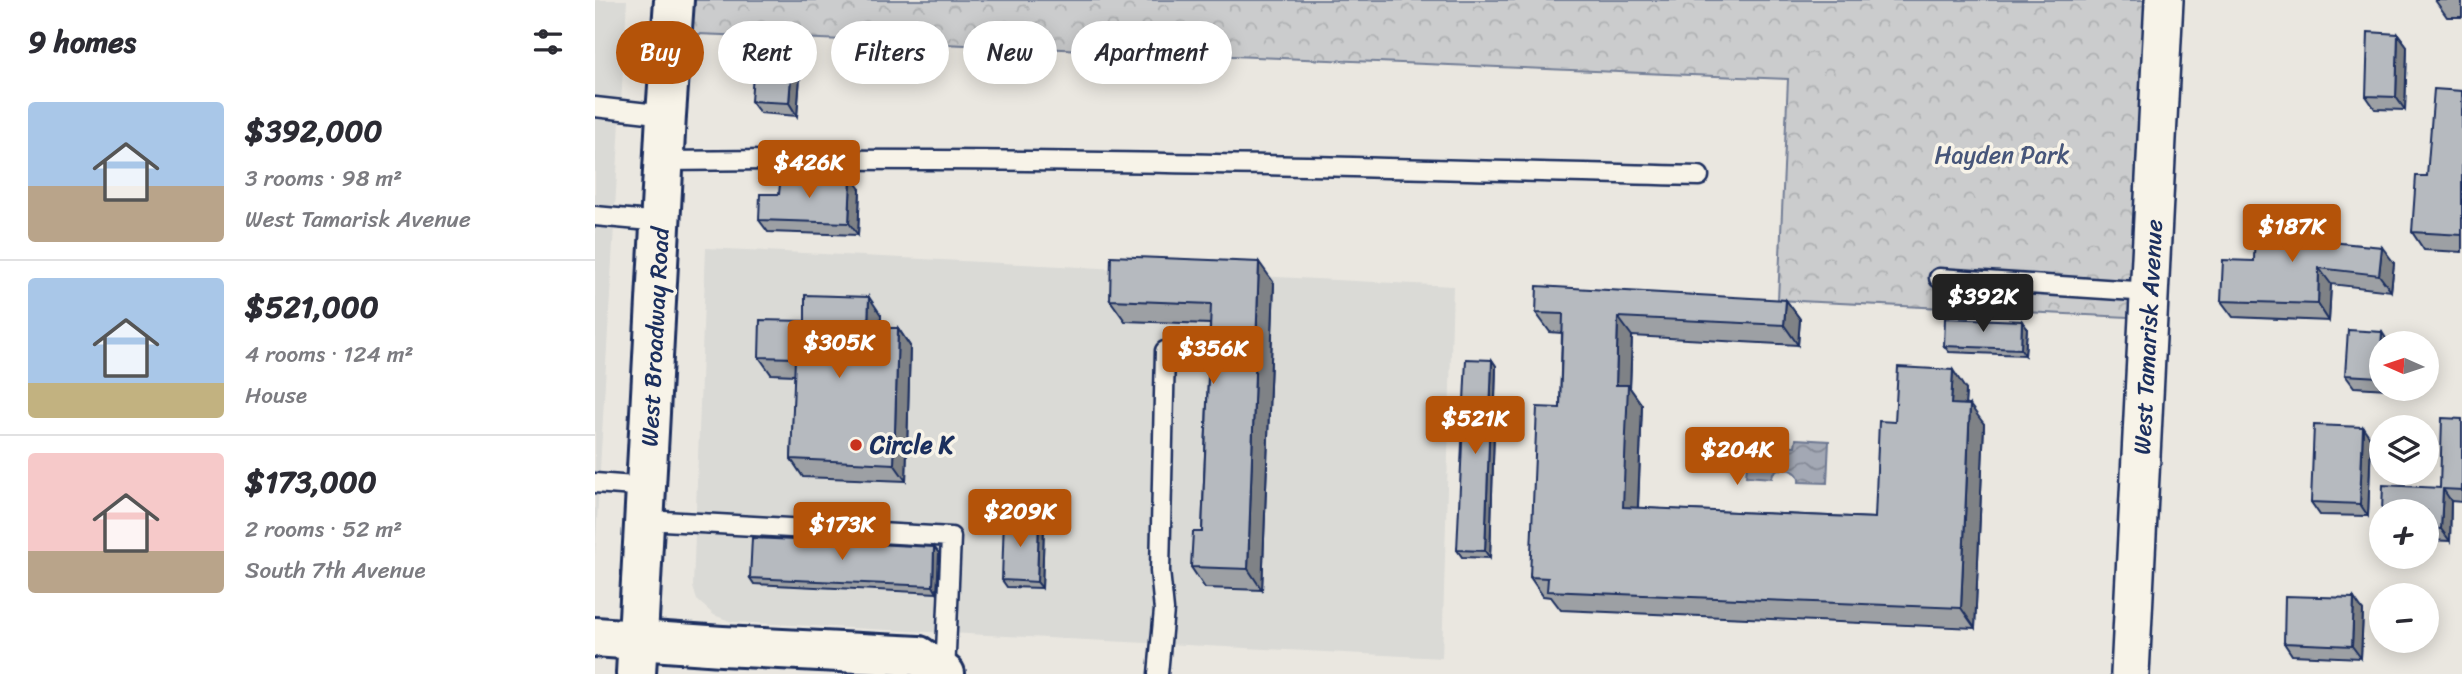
<!DOCTYPE html>
<meta charset="utf-8">
<style>
body{margin:0;font-family:Sriracha,sans-serif;background:#f2f2f3;color:#2b2b33;height:100vh;display:flex;flex-direction:column;font-size:26px;white-space:nowrap}
*{box-sizing:border-box;margin:0}
p{font-size:23px;color:#7c7c81}
.icon{flex:none;width:38px;height:38px;fill:none;stroke:currentColor;stroke-width:2;stroke-linecap:round;stroke-linejoin:round}
.map{position:relative;flex:1;overflow:hidden}
.drawer{display:flex;flex-direction:column;background:#fff;width:595px}
.drawer>*{flex:none}
.guide{position:absolute;left:21px;top:21px;width:665px;height:63px;display:flex;gap:14px}
.needle{width:46px;rotate:273deg}
.tools{position:absolute;left:1774px;top:331px;display:grid;gap:14px}
.tools a{display:grid;place-items:center;width:70px;height:70px;border-radius:50%;background:#fff;box-shadow:0 4px 18px #0003;font-size:35px}
.price{position:absolute;translate:-50% -60px;padding:0 16px;border-radius:7px;background:#b45309;color:#fff;font-size:23px;line-height:46px;filter:drop-shadow(0 2px 4px #0008)}
.price::after{content:'';position:absolute;left:50%;top:42px;width:21px;height:16px;margin-left:-10px;background:inherit;clip-path:polygon(0 0,100% 0,50% 100%)}
.price.on{background:#222;color:#fff}
ul{padding:0;list-style:none}
li{display:flex;align-items:center;gap:21px;height:175px;padding:0 28px}
li+li{border-top:2px solid #e1e1e2}
li span{display:grid;place-items:center;flex:none;width:196px;height:140px;border-radius:7px;color:#555}
li>.icon{margin-inline-start:auto}
span .icon{width:84px;height:84px;fill:#fffc;stroke-width:1}
li b{font-size:30px}
h2{display:flex;justify-content:space-between;align-items:center;height:84px;padding:0 28px;font-size:30px}
.chip{padding:0 24px;border-radius:32px;background:#fff;box-shadow:0 4px 18px #0003;font-size:24px;line-height:63px}
.chip.on{background:#b45309;color:#fff}
main{display:flex;flex:1;min-height:0}
.map>svg:first-child{display:block}
</style>
<main>
<section class="drawer">
<h2>9 homes<svg class="icon" aria-label="filters" viewBox="0 0 24 24"><path d="M4 7h16M4 17h16"/><circle cx="9" cy="7" r="2"/><circle cx="15" cy="17" r="2"/></svg></h2>
<ul>
<li><span style="background:linear-gradient(#a9c7e8 60%,#b9a48a 0)"><svg class="icon" aria-label="home" viewBox="0 0 24 24"><path d="M3 11l9-7 9 7M6 9v11h12V9"/></svg></span><div><b>$392,000</b><p>3 rooms · 98 m²</p><p>West Tamarisk Avenue</p></div></li>
<li><span style="background:linear-gradient(#a9c7e8 75%,#c2b280 0)"><svg class="icon" aria-label="home" viewBox="0 0 24 24"><path d="M3 11l9-7 9 7M6 9v11h12V9"/></svg></span><div><b>$521,000</b><p>4 rooms · 124 m²</p><p>House</p></div></li>
<li><span style="background:linear-gradient(#f6c9c9 70%,#b9a48a 0)"><svg class="icon" aria-label="home" viewBox="0 0 24 24"><path d="M3 11l9-7 9 7M6 9v11h12V9"/></svg></span><div><b>$173,000</b><p>2 rooms · 52 m²</p><p>South 7th Avenue</p></div></li>
</ul>
</section>
<div class="map">
<svg width="1867" height="674" viewBox="0 0 1867 674">
<defs>
<pattern id="forest-crowns" width="20" height="18" patternUnits="userSpaceOnUse" patternTransform="scale(1.75)"><rect width="20" height="18" fill="#cbcccd"/><path d="M2 6a3 3 0 1 1 6 0M12 15a3 3 0 1 1 6 0" fill="none" stroke="#aeb0b2"/></pattern>
<pattern id="water-waves" width="16" height="10" patternUnits="userSpaceOnUse" patternTransform="scale(1.75)"><rect width="16" height="10" fill="#a3a8b4"/><path d="M0 5q4-4 8 0t8 0" fill="none" stroke="#848996"/></pattern>
</defs>
<rect width="100%" height="100%" fill="#eae7e0"/>
<filter id="ink" filterUnits="userSpaceOnUse"><feTurbulence type="fractalNoise" baseFrequency=".0143" numOctaves="2"/><feDisplacementMap in="SourceGraphic" scale="14" xChannelSelector="R" yChannelSelector="G"/><feConvolveMatrix kernelMatrix="1 2 1 2 8 2 1 2 1" color-interpolation-filters="sRGB"/></filter>
<g filter="url(#ink)">
<g fill="#dadad6">
<polygon points="0,0 32,0 0,556"/>
<polygon points="111,248 858,286 847,658 137,622 119,615 102,600 98,587"/>
</g>
<polygon fill="url(#forest-crowns)" stroke="#737e96" stroke-width="2" points="80,0 1569,0 1554,318 1183,300 1193,79 78,33"/>
<path fill="url(#water-waves)" stroke="#6d7892" stroke-width="2" d="M 1201,439 L 1234,441 L 1232,483 L 1204,482 C 1205,470 1192,469 1183,469 L 1178,473 L 1177,478 L 1151,476 L 1154,443 L 1200,446 Z"/>
<g fill="none" stroke-linecap="round" stroke-linejoin="round">
<defs>
<g id="lane">
<polyline points="0,107 71,115"/>
<path d="M 68,161 C 414,156 759,167 1104,176"/>
<polyline points="0,216 66,222"/>
<polyline points="1344,278 1555,292"/>
<polyline points="0,483 52,487"/>
<polyline points="50,520 356,537 350,674"/>
<polyline points="563,674 569,610 565,571 570,351"/>
</g>
<polyline id="street" points="1535,674 1569,0"/>
<g id="secondary">
<polyline points="0,637 127,646 324,656 350,674"/>
<polyline points="41,674 71,115 79,0"/>
</g>
</defs>
<use href="#lane" stroke="#1b2f5e" stroke-width="23"/>
<use href="#street" stroke="#1b2f5e" stroke-width="42"/>
<use href="#secondary" stroke="#1b2f5e" stroke-width="44"/>
<use href="#lane" stroke="#f7f3e8" stroke-width="18"/>
<use href="#street" stroke="#f7f3e8" stroke-width="37"/>
<use href="#secondary" stroke="#f7f3e8" stroke-width="38"/>
</g>
<g fill="#9da0a4" stroke="#1b2f5e" stroke-width="2">
<polygon points="1840,0 1867,0 1867,17 1852,17"/>
<polygon points="1803,34 1812,46 1810,110 1780,109 1771,96"/>
<polygon points="207,50 202,116 165,113 156,101"/>
<polygon points="1867,91 1867,252 1829,250 1817,232 1832,176"/>
<polygon points="265,189 263,235 173,232 164,220 184,194"/>
<polygon points="1726,223 1737,240 1737,242 1799,263 1796,291 1736,284 1734,321 1638,317 1626,301 1659,261"/>
<polygon points="679,283 667,590 610,588 596,567 607,532 615,324 530,321 515,300"/>
<polygon points="1191,300 1205,319 1203,345 1037,336 1035,388 1047,405 1043,508 1280,518 1300,422 1371,390 1370,404 1389,424 1380,628 966,610 956,597 948,596 935,577 965,408 967,333 955,332 941,313"/>
<polygon points="286,315 285,328 303,328 315,346 311,481 208,477 196,459 200,375 176,374 164,357 210,321"/>
<polygon points="1432,328 1430,355 1354,352 1349,346"/>
<polygon points="1787,343 1787,388 1793,389 1759,387 1750,375"/>
<polygon points="897,360 901,366 895,558 867,557 862,550"/>
<polygon points="1867,419 1867,502 1856,501 1855,541 1832,540 1832,511 1845,488"/>
<polygon points="1776,439 1773,516 1725,515 1716,502"/>
<polygon points="449,524 447,588 412,587 407,580"/>
<polygon points="344,553 342,593 159,584 155,578"/>
<polygon points="1768,611 1766,658 1697,655 1689,643"/>
</g>
<g fill="#7f8286" stroke="#1b2f5e" stroke-width="2">
<polygon points="1803,34 1812,46 1810,110 1801,97"/>
<polygon points="199,37 207,50 202,116 194,103"/>
<polygon points="256,177 265,189 263,235 254,223"/>
<polygon points="1726,223 1737,240 1737,258 1725,241"/>
<polygon points="1787,247 1799,263 1796,291 1784,275"/>
<polygon points="664,262 679,283 667,590 653,569"/>
<polygon points="1724,268 1736,284 1734,321 1723,304"/>
<polygon points="274,297 286,315 285,345 273,328"/>
<polygon points="1191,300 1205,319 1203,345 1189,325"/>
<polygon points="1023,317 1037,336 1035,388 1047,405 1042,527 1028,507 1021,385"/>
<polygon points="1427,321 1432,328 1430,355 1426,349"/>
<polygon points="303,328 315,346 311,481 299,464"/>
<polygon points="1787,332 1794,343 1787,343 1787,381 1784,377"/>
<polygon points="897,360 901,366 895,558 890,551"/>
<polygon points="1358,370 1371,390 1369,423 1356,404"/>
<polygon points="1375,405 1389,424 1380,628 1366,608"/>
<polygon points="1768,427 1776,439 1773,516 1765,504"/>
<polygon points="1848,489 1856,501 1855,541 1846,529"/>
<polygon points="444,518 449,524 447,588 442,582"/>
<polygon points="339,547 344,553 342,593 338,586"/>
<polygon points="1759,598 1768,611 1766,658 1757,646"/>
</g>
<g fill="#b6babf" stroke="#1b2f5e" stroke-width="2">
<polygon points="1773,32 1803,34 1801,97 1771,96"/>
<polygon points="161,34 199,37 194,103 156,101"/>
<polygon points="1839,89 1867,91 1867,235 1817,232 1821,176 1832,176"/>
<polygon points="186,175 256,177 254,223 164,220 165,194 184,194"/>
<polygon points="1660,221 1726,223 1725,241 1787,247 1784,275 1724,268 1723,304 1626,301 1628,260 1659,261"/>
<polygon points="516,256 664,262 653,569 596,567 598,532 607,532 616,304 515,300"/>
<polygon points="942,286 1191,300 1189,325 1023,317 1021,385 1033,385 1028,507 1280,518 1284,421 1300,422 1303,367 1358,370 1356,404 1375,405 1366,608 952,591 953,578 935,577 942,407 965,408 968,314 941,313"/>
<polygon points="210,295 274,297 273,328 303,328 299,464 196,459 200,358 164,357 165,320 210,321"/>
<polygon points="1350,318 1427,321 1426,349 1349,346"/>
<polygon points="1753,330 1787,332 1784,377 1750,375"/>
<polygon points="871,359 897,360 890,551 862,550"/>
<polygon points="1847,418 1867,419 1867,490 1848,489 1846,529 1832,528 1832,511 1787,511 1788,485 1845,488"/>
<polygon points="1719,425 1768,427 1765,504 1716,502"/>
<polygon points="409,516 444,518 442,582 407,580"/>
<polygon points="157,538 339,547 338,586 155,578"/>
<polygon points="1690,596 1759,598 1757,646 1689,643"/>
</g>
</g>
<circle fill="#c8321e" stroke="#f7f3e8" stroke-width="2.5" cx="261" cy="445" r="7"/>
<g text-anchor="middle" stroke-width="7" stroke-linejoin="round" paint-order="stroke">
<g font-size="24" fill="#47567a" stroke="#f7f3e8">
<text x="1407" y="163">Hayden Park</text>
</g>
<g font-size="24" fill="#1b2f5e" stroke="#f7f3e8">
<text transform="translate(60 337) rotate(-87)" y="8">West Broadway Road</text>
<text transform="translate(1553 337) rotate(-87)" y="8">West Tamarisk Avenue</text>
</g>
<g font-size="24" font-weight="bold" fill="#1b2f5e" stroke="#f7f3e8" text-anchor="start">
<text x="275" y="453">Circle K</text>
</g>
</g>
</svg>
<div class="tools">
<a><svg class="needle" viewBox="-14 -14 28 28"><path d="M0-13l5 13h-10z" fill="#e53935"/><path d="M0 13l5-13h-10z" fill="#7c7c81"/></svg></a>
<a><svg class="icon" aria-label="layers" viewBox="0 0 24 24"><path d="M12 4l9 5-9 5-9-5zM3 14l9 5 9-5"/></svg></a>
<a>+</a>
<a>−</a>
</div>
<b class="price" style="left:214px;top:200px">$426K</b>
<b class="price" style="left:1697px;top:264px">$187K</b>
<b class="price on" style="left:1388px;top:334px">$392K</b>
<b class="price" style="left:244px;top:380px">$305K</b>
<b class="price" style="left:618px;top:386px">$356K</b>
<b class="price" style="left:880px;top:456px">$521K</b>
<b class="price" style="left:1142px;top:487px">$204K</b>
<b class="price" style="left:425px;top:549px">$209K</b>
<b class="price" style="left:247px;top:562px">$173K</b>
<div class="guide">
<a class="chip on">Buy</a>
<a class="chip">Rent</a>
<a class="chip">Filters</a>
<a class="chip">New</a>
<a class="chip">Apartment</a>
</div>
</div>
</main>
